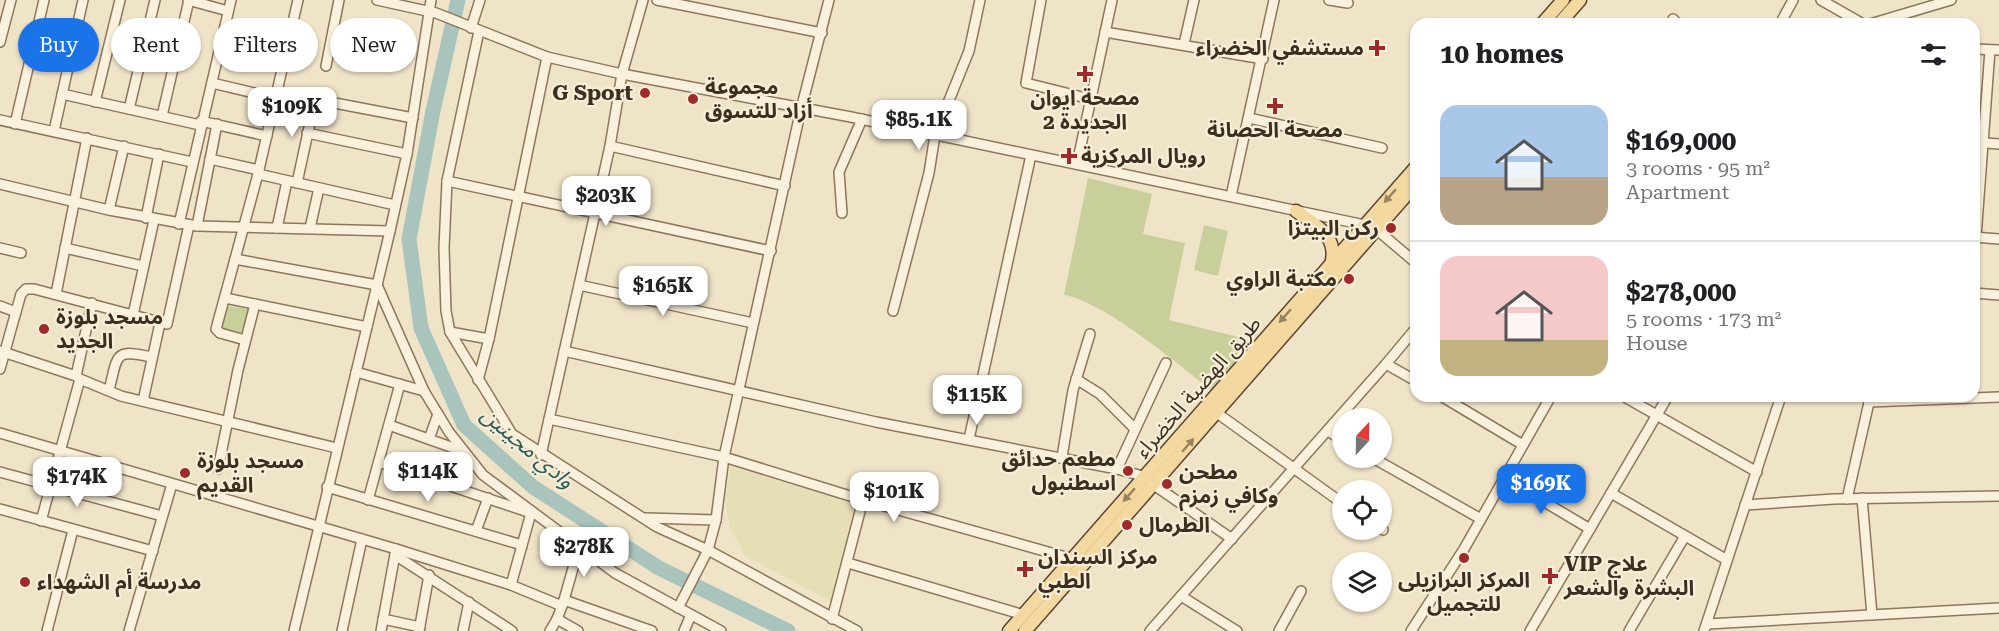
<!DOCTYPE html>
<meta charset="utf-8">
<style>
body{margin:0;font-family:"Roboto Serif","Noto Sans Arabic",serif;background:#f6f6f6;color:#202124;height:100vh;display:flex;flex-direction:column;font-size:22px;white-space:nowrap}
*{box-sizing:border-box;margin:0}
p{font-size:20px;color:#757577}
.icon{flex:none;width:33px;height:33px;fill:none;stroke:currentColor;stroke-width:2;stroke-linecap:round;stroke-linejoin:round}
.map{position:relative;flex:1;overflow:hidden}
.sheet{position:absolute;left:1410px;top:18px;width:570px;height:384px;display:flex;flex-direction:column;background:#fff;border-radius:18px;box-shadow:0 2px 4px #0004}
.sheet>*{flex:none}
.banner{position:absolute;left:18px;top:18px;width:570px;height:54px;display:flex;gap:12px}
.needle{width:39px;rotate:22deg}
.fabs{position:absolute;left:1332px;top:408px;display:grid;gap:12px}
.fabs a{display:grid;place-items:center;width:60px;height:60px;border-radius:50%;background:#fff;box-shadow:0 2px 4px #0004;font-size:30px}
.price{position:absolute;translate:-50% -51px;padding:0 14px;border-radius:12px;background:#fff;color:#222;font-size:20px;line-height:39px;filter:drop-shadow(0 2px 3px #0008)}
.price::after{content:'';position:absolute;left:50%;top:36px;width:18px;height:14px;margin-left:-9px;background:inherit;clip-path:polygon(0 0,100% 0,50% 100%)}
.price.current{background:#1a73e8;color:#fff}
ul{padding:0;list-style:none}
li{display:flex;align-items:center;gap:18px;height:150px;padding:0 30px}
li+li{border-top:2px solid #e0e0e0}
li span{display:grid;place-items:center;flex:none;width:168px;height:120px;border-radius:18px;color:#555}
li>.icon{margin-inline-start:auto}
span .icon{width:72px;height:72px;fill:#fffc;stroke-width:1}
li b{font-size:26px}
h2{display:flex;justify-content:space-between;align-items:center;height:72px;padding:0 30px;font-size:26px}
.pill{padding:0 21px;border-radius:27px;background:#fff;box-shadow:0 2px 4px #0004;font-size:21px;line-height:54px}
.pill.current{background:#1a73e8;color:#fff}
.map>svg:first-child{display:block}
</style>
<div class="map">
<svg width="1999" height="631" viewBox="0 0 1999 631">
<rect width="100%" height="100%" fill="#f0e4c8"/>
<polygon fill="#e6deb5" points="731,467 855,503 831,601 745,556 730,527 725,500"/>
<g fill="#c9cf9b">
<path d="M 1088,178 L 1152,194 L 1143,234 L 1185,243 L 1169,320 L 1255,341 L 1211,390 C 1178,364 1103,301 1064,295 Z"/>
<polygon points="1204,225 1228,231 1218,276 1194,270"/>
<polygon points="227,306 249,309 243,333 221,328"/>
</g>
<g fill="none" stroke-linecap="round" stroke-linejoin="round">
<polyline stroke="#a9c4bc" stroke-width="15" points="458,0 433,111 409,239 421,328 464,425 533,487 659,568 788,631"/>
<defs>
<g id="minor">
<polyline points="188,0 228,11"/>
<polyline points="377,0 436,13 547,57 622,74 851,117 1365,225 1376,229 1416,263"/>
<polyline points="657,0 822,33"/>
<polyline points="1041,0 1026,83 1090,99"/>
<polyline points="1329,0 1348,3"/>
<polyline points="1821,0 1863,24"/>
<polyline points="1673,19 1678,24"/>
<polyline points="1780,24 1793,0"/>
<polyline points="1870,24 1951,0"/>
<polyline points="471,28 480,0"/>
<polyline points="479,31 447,181 444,248 446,311 450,332 512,434 657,527 708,550 716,520 724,457 801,109 829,0"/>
<polyline points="1105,32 1263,59"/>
<polyline points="0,42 11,0"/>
<polyline points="1184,44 1194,0"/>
<polyline points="1974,49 1999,50"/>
<polyline points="326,66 339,0"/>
<polyline points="212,83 275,98"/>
<polyline points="277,92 413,118"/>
<polyline points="62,94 200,125"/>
<polyline points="95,102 120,0"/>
<polyline points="129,109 155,0"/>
<polyline points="162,116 189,0"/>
<polyline points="1249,118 1382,148"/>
<polyline points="0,120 192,162"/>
<polyline points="201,121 267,136"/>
<polyline points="15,124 44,0"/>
<polyline points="54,131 83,0"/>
<polyline points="307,133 407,154"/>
<polyline points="1974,142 1999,144"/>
<polyline points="610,146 785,186"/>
<polyline points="210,159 259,170"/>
<polyline points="1077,164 1112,0"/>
<polyline points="258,174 395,205"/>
<polyline points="447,181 771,251"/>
<polyline points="297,183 315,100"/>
<polyline points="0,184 109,210 197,226 390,231"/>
<polyline points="1231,196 1274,0"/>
<polyline points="109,210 124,146"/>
<polyline points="842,213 839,172 862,119"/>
<polyline points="146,218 159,154"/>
<polyline points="179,224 231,0"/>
<polyline points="197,226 217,124"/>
<polyline points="277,228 287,181"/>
<polyline points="310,228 319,188"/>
<polyline points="1974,237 1999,239"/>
<polyline points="1976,237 1990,50"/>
<polyline points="0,248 21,253"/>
<polyline points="65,248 143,266"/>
<polyline points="235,259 377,285"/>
<polyline points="377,285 424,391 449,432 483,475 615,573 721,631"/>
<polyline points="579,285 753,323"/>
<polyline points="1974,293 1999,295"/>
<polyline points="56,294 87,138"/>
<polyline points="225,298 367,327"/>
<polyline points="0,306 16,312"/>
<polyline points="893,311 929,173 935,135 969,51 980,0"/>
<polyline points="133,315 154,220"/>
<polyline points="1416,328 1386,364 1416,381"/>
<polyline points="450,332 489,339"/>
<polyline points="245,340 220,333 216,329 258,174 298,0"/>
<polyline points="0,351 76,376"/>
<polyline points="564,351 876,422 1117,469 1166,363"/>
<polyline points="0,369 21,294 26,289 34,289 167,324 189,225"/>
<polyline points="356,372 424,391"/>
<polyline points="80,379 121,396 337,448"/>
<polyline points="1076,379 1100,394 1134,428"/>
<polyline points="478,380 489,339 547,57"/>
<path d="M 109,390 C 118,356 113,348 151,357"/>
<polyline points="1441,396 1523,445"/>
<polyline points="1623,396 1757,472"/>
<polyline points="143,401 160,323"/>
<polyline points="1869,402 1999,397"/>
<polyline points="1217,413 1342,503"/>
<polyline points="549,419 724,457 863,500 1073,559"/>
<polyline points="389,425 462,451"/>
<polyline points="1328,431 1342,440"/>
<polyline points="0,433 396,549"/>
<polyline points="429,439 438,414"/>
<polyline points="969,439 1031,155"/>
<polyline points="541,455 610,146 622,74 643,0"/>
<polyline points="1062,457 1073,390 1090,334"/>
<polyline points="1373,458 1481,519"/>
<polyline points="379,462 531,513 511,585"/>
<polyline points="218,469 238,370 255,304"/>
<polyline points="1117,469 1146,477"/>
<polyline points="0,472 162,516"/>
<polyline points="1506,479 1590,529"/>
<polyline points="1154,485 1232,539"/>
<polyline points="327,487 522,545"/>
<polyline points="1611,493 1727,560"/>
<polyline points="1862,498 1872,615"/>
<polyline points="1847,499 1870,398"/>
<polyline points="368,500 400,384"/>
<polyline points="1745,505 1834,499 1999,496"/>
<polyline points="0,509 153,551"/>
<polyline points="646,518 716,520"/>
<polyline points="41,521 80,379 76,376 92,303"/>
<polyline points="1382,529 1383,530"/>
<polyline points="476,531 488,498"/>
<polyline points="395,555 512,631"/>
<polyline points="848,563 1024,615"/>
<polyline points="1181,596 1237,631"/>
<polyline points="564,600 579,547"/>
<polyline points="562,606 557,619 578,631"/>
<polyline points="678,608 708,550 857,631"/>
<polyline points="383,619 420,627"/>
<polyline points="832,619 863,500"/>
<polyline points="1707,624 1999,608"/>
<polyline points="47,631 73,530"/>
<polyline points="129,631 172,484"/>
<polyline points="294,631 390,231 407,154 431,0"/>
<polyline points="342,631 362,539"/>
<polyline points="381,631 396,549 511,585 562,606 564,600 652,631"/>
<polyline points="419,631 429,575"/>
<polyline points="463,631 469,602"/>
<polyline points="550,631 557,619"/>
<polyline points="684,631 691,615"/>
<polyline points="1150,631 1386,364"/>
<polyline points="1279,631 1301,591"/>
<polyline points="1411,631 1464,549 1551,396"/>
<polyline points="1530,631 1668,396"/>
<polyline points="1629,631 1685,536"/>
<polyline points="1704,631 1781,396"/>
</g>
<g id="major">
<polyline points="1542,24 1563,0"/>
<polyline points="1559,24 1580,0"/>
<path d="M 1296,211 C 1317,226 1339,236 1331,265"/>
<polyline points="1009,631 1416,167"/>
<polyline points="1025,631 1416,184"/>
</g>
</defs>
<use href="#minor" stroke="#8d765c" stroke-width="12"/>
<use href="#major" stroke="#5b4430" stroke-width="15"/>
<use href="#minor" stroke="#faf1dc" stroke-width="9"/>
<use href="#major" stroke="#f3d9a0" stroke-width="12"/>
</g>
<defs><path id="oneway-solid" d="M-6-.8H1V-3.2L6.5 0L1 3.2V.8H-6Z" transform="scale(1.5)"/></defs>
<g fill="#988460">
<use href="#oneway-solid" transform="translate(1390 196) rotate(131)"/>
<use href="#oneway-solid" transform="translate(1285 316) rotate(131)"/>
<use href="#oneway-solid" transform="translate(1188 445) rotate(-49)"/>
<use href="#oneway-solid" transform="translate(1129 495) rotate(131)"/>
</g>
<g fill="#9e2a2b" stroke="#f7eed8" stroke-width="2">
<path d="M1374 39h6v6h6v6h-6v6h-6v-6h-6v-6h6z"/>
<path d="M1082 65h6v6h6v6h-6v6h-6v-6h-6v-6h6z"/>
<circle cx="645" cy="93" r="6"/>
<circle cx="693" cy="99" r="6"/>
<path d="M1272 97h6v6h6v6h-6v6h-6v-6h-6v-6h6z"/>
<path d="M1066 147h6v6h6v6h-6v6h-6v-6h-6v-6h6z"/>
<circle cx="1391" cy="228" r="6"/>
<circle cx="1349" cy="279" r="6"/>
<circle cx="44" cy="329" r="6"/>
<circle cx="1128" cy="471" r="6"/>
<circle cx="185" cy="473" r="6"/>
<circle cx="1167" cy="484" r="6"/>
<circle cx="1127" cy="525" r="6"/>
<circle cx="1464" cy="558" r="6"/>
<path d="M1022 560h6v6h6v6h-6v6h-6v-6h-6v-6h6z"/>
<path d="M1547 567h6v6h6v6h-6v6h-6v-6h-6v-6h6z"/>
<circle cx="25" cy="582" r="6"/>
</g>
<g text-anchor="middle" stroke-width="4.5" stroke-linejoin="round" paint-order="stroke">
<g font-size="21" font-weight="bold" fill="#3d2e20" stroke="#f7eed8" text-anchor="start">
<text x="1364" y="55" text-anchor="end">مستشفي الخضراء</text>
<text x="705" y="94">مجموعة<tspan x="705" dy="24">أزاد للتسوق</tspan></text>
<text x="633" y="100" text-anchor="end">G Sport</text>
<text x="1085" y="105" text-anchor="middle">مصحة ايوان<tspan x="1085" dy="24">الجديدة 2</tspan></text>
<text x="1275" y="137" text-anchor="middle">مصحة الحصانة</text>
<text x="1081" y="163">رويال المركزية</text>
<text x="1379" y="235" text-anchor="end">ركن البيتزا</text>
<text x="1337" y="286" text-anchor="end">مكتبة الراوي</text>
<text x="56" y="324">مسجد بلوزة<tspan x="56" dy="24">الجديد</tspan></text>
<text x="1116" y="466" text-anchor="end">مطعم حدائق<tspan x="1116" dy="24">اسطنبول</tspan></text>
<text x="197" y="468">مسجد بلوزة<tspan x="197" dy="24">القديم</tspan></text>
<text x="1179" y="479">مطحن<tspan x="1179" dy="24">وكافي زمزم</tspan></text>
<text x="1139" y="532">الطرمال</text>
<text x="1038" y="564">مركز السندان<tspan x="1038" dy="24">الطبي</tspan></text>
<text x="1564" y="571">VIP علاج<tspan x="1564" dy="24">البشرة والشعر</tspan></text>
<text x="1464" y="587" text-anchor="middle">المركز البرازيلى<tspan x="1464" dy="24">للتجميل</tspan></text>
<text x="37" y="589">مدرسة أم الشهداء</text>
</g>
<g font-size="21" fill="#3d2e20" stroke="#f7eed8">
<text transform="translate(1198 387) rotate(-49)" y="7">طريق الهضبة الخضراء</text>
</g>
<g font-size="22" font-style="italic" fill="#2f5d5a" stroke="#f7eed8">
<text transform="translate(528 447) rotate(40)" y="8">وادي مجينين</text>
</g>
</g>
</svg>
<div class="fabs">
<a><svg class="needle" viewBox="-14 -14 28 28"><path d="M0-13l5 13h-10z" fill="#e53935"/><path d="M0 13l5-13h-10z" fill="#757577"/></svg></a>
<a><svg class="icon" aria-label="locate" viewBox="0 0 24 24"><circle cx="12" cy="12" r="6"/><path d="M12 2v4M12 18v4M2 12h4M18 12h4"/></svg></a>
<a><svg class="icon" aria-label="layers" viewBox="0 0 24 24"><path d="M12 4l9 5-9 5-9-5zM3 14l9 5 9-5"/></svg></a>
</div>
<b class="price" style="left:292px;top:138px">$109K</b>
<b class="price" style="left:919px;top:151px">$85.1K</b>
<b class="price" style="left:606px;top:227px">$203K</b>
<b class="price" style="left:663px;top:317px">$165K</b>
<b class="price" style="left:977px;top:426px">$115K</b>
<b class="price" style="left:428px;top:503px">$114K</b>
<b class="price" style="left:77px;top:508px">$174K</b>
<b class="price current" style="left:1541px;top:515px">$169K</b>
<b class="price" style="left:894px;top:523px">$101K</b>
<b class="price" style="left:584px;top:578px">$278K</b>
<div class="banner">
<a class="pill current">Buy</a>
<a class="pill">Rent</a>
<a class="pill">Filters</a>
<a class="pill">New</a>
</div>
<section class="sheet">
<h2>10 homes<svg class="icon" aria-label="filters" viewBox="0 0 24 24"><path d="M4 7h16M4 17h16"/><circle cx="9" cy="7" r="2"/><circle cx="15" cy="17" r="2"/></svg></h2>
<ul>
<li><span style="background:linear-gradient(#a9c7e8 60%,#b9a48a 0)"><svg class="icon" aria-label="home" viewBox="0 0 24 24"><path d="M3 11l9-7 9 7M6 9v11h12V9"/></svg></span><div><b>$169,000</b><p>3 rooms · 95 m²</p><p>Apartment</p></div></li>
<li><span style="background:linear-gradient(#f6c9c9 70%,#c2b280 0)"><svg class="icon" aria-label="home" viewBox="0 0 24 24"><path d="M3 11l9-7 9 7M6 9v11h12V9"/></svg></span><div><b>$278,000</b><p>5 rooms · 173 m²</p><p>House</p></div></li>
</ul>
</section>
</div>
